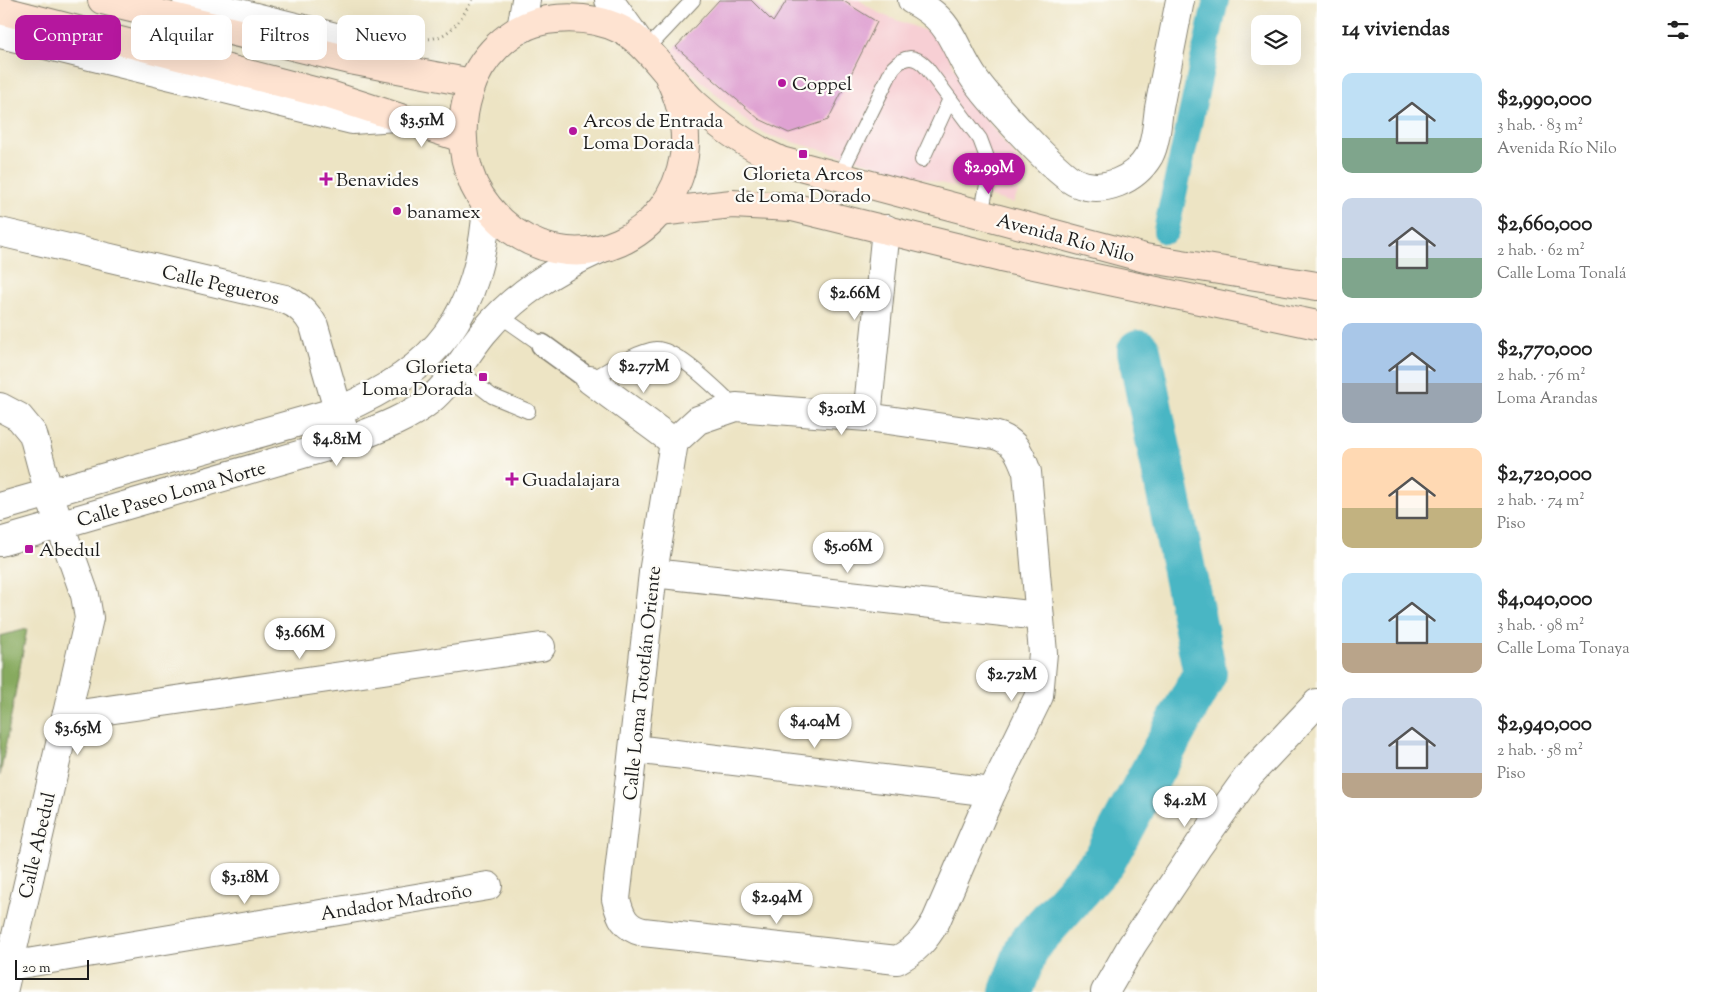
<!DOCTYPE html>
<html lang="es">
<meta charset="utf-8">
<style>
body{margin:0;font-family:"Sorts Mill Goudy",serif;background:#f6f6f6;color:#222;height:100vh;display:flex;flex-direction:column;font-size:19px;white-space:nowrap}
*{box-sizing:border-box;margin:0}
p{font-size:16px;color:#767676}
.icon{flex:none;width:28px;height:28px;fill:none;stroke:currentColor;stroke-width:2;stroke-linecap:round;stroke-linejoin:round}
.map{position:relative;flex:1;overflow:hidden}
.details{display:flex;flex-direction:column;background:#fff;width:400px}
.details>*{flex:none}
.guide{position:absolute;left:15px;top:15px;width:475px;height:45px;display:flex;gap:10px}
.controls{position:absolute;left:1251px;top:15px;display:grid;gap:10px}
.controls a{display:grid;place-items:center;width:50px;height:50px;border-radius:10px;background:#fff;box-shadow:0 5px 20px #0002;font-size:25px}
.scale{position:absolute;left:15px;bottom:12px;width:74px;box-sizing:border-box;padding-left:5px;border:2px solid #1c1c1c;border-top:0;font-size:14px;line-height:18px;white-space:nowrap;color:#1c1c1c;-webkit-text-stroke:4px #fdfcf7;paint-order:stroke}
.price{position:absolute;translate:-50% -42px;padding:0 11px;border-radius:18px;background:#fff;color:#222;font-size:16px;line-height:32px;filter:drop-shadow(0 1px 2px #0008)}
.price::after{content:'';position:absolute;left:50%;top:30px;width:15px;height:11px;margin-left:-8px;background:inherit;clip-path:polygon(0 0,100% 0,50% 100%)}
.price.current{background:#b5179e;color:#fff}
ul{padding:0;list-style:none}
li{display:flex;align-items:center;gap:15px;height:125px;padding:0 25px}
li span{display:grid;place-items:center;flex:none;width:140px;height:100px;border-radius:10px;color:#555}
li>.icon{margin-inline-start:auto}
span .icon{width:60px;height:60px;fill:#fffc;stroke-width:1}
li b{font-size:21px}
h2{display:flex;justify-content:space-between;align-items:center;height:60px;padding:0 25px;font-size:21px}
.pill{padding:0 18px;border-radius:10px;background:#fff;box-shadow:0 5px 20px #0002;font-size:18px;line-height:45px}
.pill.current{background:#b5179e;color:#fff}
main{display:flex;flex:1;min-height:0}
.map>svg:first-child{display:block}
</style>
<main>
<div class="map">
<svg width="1317" height="992" viewBox="0 0 1317 992">
<rect width="100%" height="100%" fill="#fdfcf7"/>
<filter id="ink" filterUnits="userSpaceOnUse"><feTurbulence type="fractalNoise" baseFrequency=".02" numOctaves="2"/><feDisplacementMap in="SourceGraphic" scale="10" xChannelSelector="R" yChannelSelector="G"/><feConvolveMatrix kernelMatrix="1 2 1 2 8 2 1 2 1" color-interpolation-filters="sRGB"/></filter>
<filter id="wash" filterUnits="userSpaceOnUse"><feTurbulence type="fractalNoise" baseFrequency=".0096" numOctaves="4" result="noise"/><feDisplacementMap in="SourceGraphic" scale="20" xChannelSelector="R" yChannelSelector="G"/><feGaussianBlur stdDeviation="1.12" result="paint"/><feColorMatrix in="noise" values="0 0 0 0 0 0 0 0 0 0 0 0 0 0 0 0 0 1.4 0 .05"/><feComposite in="paint" operator="in"/></filter>
<g filter="url(#wash)">
<rect width="100%" height="100%" fill="#ede4c4"/>
<polygon fill="#f7cfd4" points="719,0 751,0 773,22 787,0 859,0 880,14 937,35 975,105 1028,173 1013,203 771,136 754,128 669,53"/>
<polygon fill="#87aa5e" stroke="#52633d" points="27,629 0,776 0,636"/>
<g fill="none" stroke-linecap="round" stroke-linejoin="round">
<polyline stroke="#48b6c4" stroke-width="26" points="1166,231 1216,0"/>
<polyline stroke="#48b6c4" stroke-width="44" points="1011,992 1028,946 1104,861 1205,673 1139,351"/>
</g>
<g id="blocks">
<polygon fill="#dfa2d2" points="719,0 751,0 773,22 787,0 842,0 877,22 828,120 789,133 759,119 676,47"/>
</g>
</g>
<g filter="url(#ink)">
<use href="#blocks" fill-opacity="0" stroke="#848070" stroke-width="1"/>
<g fill="none" stroke-linecap="round" stroke-linejoin="round">
<defs>
<g id="service">
<polyline points="646,50 693,0"/>
<polyline points="922,160 950,99"/>
<path d="M 839,177 L 893,68 C 904,56 914,54 926,67 L 980,139 L 986,155 L 989,167 L 988,180 L 981,215"/>
<polyline points="499,315 542,345"/>
<polyline points="457,369 492,396 528,411"/>
<path d="M 590,380 C 607,371 637,351 656,349 C 677,348 720,393 736,407"/>
</g>
<polyline id="pedestrian" points="542,345 590,380"/>
<g id="minor">
<polyline points="187,0 368,45 412,70"/>
<path d="M 912,0 C 956,23 951,46 976,81 C 990,100 1058,176 1077,183 C 1103,194 1135,180 1149,156 C 1156,143 1157,123 1159,108 C 1166,72 1173,36 1180,0"/>
<polyline points="0,34 352,120 396,117"/>
<path d="M 0,232 L 285,299 C 299,305 307,313 314,326 L 347,441"/>
<polyline points="590,380 674,442"/>
<polyline points="0,407 19,417 33,434 49,494 85,595 89,618 3,992"/>
<path d="M 736,407 L 867,417 L 994,435 C 1015,440 1020,453 1027,472 L 1043,653 L 1039,696 L 992,792 L 936,921 C 925,940 916,950 897,960 L 643,932 C 625,928 620,916 616,899 L 653,573 L 674,442 L 698,420 Z"/>
<polyline points="867,417 886,229"/>
<polyline points="653,573 1039,616"/>
<polyline points="66,716 541,647"/>
<polyline points="634,749 992,792"/>
<polyline points="9,966 488,886"/>
</g>
<g id="tertiary">
<polyline points="609,0 639,42"/>
<polyline points="521,29 526,0"/>
<path d="M 0,507 L 338,411 C 439,368 479,316 487,206"/>
<path d="M 0,542 L 347,441 C 375,430 405,420 429,401 C 451,383 465,355 483,333 C 515,294 556,269 600,249"/>
<polyline points="1105,992 1132,945 1199,845 1249,775 1317,703"/>
</g>
<g id="secondary">
<polyline points="102,0 350,60 472,83"/>
<polyline points="0,10 333,96 462,138"/>
<path d="M 669,77 C 681,102 688,128 684,156 C 671,238 582,279 513,231 C 497,219 483,203 474,185 C 461,155 459,124 469,93 C 479,58 510,26 547,20 C 578,15 616,20 640,43 C 660,62 675,85 695,104 C 721,128 748,146 781,161 L 1145,258 L 1317,286"/>
<polyline points="659,212 732,204 792,207 1001,258 1317,325"/>
</g>
</defs>
<use href="#service" stroke="#848070" stroke-width="16"/>
<use href="#pedestrian" stroke="#848070" stroke-width="24"/>
<use href="#minor" stroke="#848070" stroke-width="30"/>
<use href="#tertiary" stroke="#848070" stroke-width="30"/>
<use href="#secondary" stroke="#848070" stroke-width="30"/>
<path stroke="#848070" stroke-width="3" stroke-dasharray="1 4" stroke-linecap="butt" d="M 409,37 C 444,45 456,28 472,0"/>
<use href="#service" stroke="#fff" stroke-width="14"/>
<use href="#pedestrian" stroke="#fff" stroke-width="21"/>
<use href="#minor" stroke="#fff" stroke-width="28"/>
<use href="#tertiary" stroke="#fff" stroke-width="28"/>
<use href="#secondary" stroke="#fee3d1" stroke-width="28"/>
</g>
</g>
<g fill="#b5179e" stroke="#fdfcf7" stroke-width="2">
<circle cx="782" cy="83" r="5"/>
<circle cx="573" cy="131" r="5"/>
<rect x="798" y="149" width="10" height="10" rx="2.5"/>
<path d="M323.5 171.5h5v5h5v5h-5v5h-5v-5h-5v-5h5z"/>
<circle cx="397" cy="211" r="5"/>
<rect x="478" y="372" width="10" height="10" rx="2.5"/>
<path d="M509.5 471.5h5v5h5v5h-5v5h-5v-5h-5v-5h5z"/>
<rect x="24" y="544" width="10" height="10" rx="2.5"/>
</g>
<g text-anchor="middle" stroke-width="4.5" stroke-linejoin="round" paint-order="stroke">
<g font-size="19" fill="#1c1c1c" stroke="#fdfcf7" text-anchor="start">
<text x="792" y="90">Coppel</text>
<text x="583" y="127">Arcos de Entrada<tspan x="583" dy="22">Loma Dorada</tspan></text>
<text x="803" y="180" text-anchor="middle">Glorieta Arcos<tspan x="803" dy="22">de Loma Dorado</tspan></text>
<text x="336" y="186">Benavides</text>
<text x="407" y="218">banamex</text>
<text x="473" y="373" text-anchor="end">Glorieta<tspan x="473" dy="22">Loma Dorada</tspan></text>
<text x="522" y="486">Guadalajara</text>
<text x="39" y="556">Abedul</text>
</g>
<g font-size="19" fill="#1c1c1c" stroke="#fdfcf7">
<text transform="translate(1066 237) rotate(15)" y="7">Avenida Río Nilo</text>
<text transform="translate(221 284) rotate(13)" y="7">Calle Pegueros</text>
<text transform="translate(171 493) rotate(-16)" y="7">Calle Paseo Loma Norte</text>
<text transform="translate(641 683) rotate(-84)" y="7">Calle Loma Tototlán Oriente</text>
<text transform="translate(36 845) rotate(-77)" y="7">Calle Abedul</text>
<text transform="translate(396 901) rotate(-9)" y="7">Andador Madroño</text>
</g>
</g>
</svg>
<div class="controls">
<a><svg class="icon" aria-label="layers" viewBox="0 0 24 24"><path d="M12 4l9 5-9 5-9-5zM3 14l9 5 9-5"/></svg></a>
</div>
<div class="scale">20 m</div>
<b class="price" style="left:422px;top:148px">$3.51M</b>
<b class="price current" style="left:989px;top:195px">$2.99M</b>
<b class="price" style="left:855px;top:321px">$2.66M</b>
<b class="price" style="left:644px;top:394px">$2.77M</b>
<b class="price" style="left:842px;top:436px">$3.01M</b>
<b class="price" style="left:337px;top:467px">$4.81M</b>
<b class="price" style="left:848px;top:574px">$5.06M</b>
<b class="price" style="left:300px;top:660px">$3.66M</b>
<b class="price" style="left:1012px;top:702px">$2.72M</b>
<b class="price" style="left:815px;top:749px">$4.04M</b>
<b class="price" style="left:78px;top:756px">$3.65M</b>
<b class="price" style="left:1185px;top:828px">$4.2M</b>
<b class="price" style="left:245px;top:905px">$3.18M</b>
<b class="price" style="left:777px;top:925px">$2.94M</b>
<div class="guide">
<a class="pill current">Comprar</a>
<a class="pill">Alquilar</a>
<a class="pill">Filtros</a>
<a class="pill">Nuevo</a>
</div>
</div>
<section class="details">
<h2>14 viviendas<svg class="icon" aria-label="filters" viewBox="0 0 24 24"><path d="M4 7h16M4 17h16"/><circle cx="9" cy="7" r="2"/><circle cx="15" cy="17" r="2"/></svg></h2>
<ul>
<li><span style="background:linear-gradient(#bfe0f5 65%,#7fa58c 0)"><svg class="icon" aria-label="home" viewBox="0 0 24 24"><path d="M3 11l9-7 9 7M6 9v11h12V9"/></svg></span><div><b>$2,990,000</b><p>3 hab. · 83 m²</p><p>Avenida Río Nilo</p></div></li>
<li><span style="background:linear-gradient(#c9d6e8 60%,#7fa58c 0)"><svg class="icon" aria-label="home" viewBox="0 0 24 24"><path d="M3 11l9-7 9 7M6 9v11h12V9"/></svg></span><div><b>$2,660,000</b><p>2 hab. · 62 m²</p><p>Calle Loma Tonalá</p></div></li>
<li><span style="background:linear-gradient(#a9c7e8 60%,#9aa5b1 0)"><svg class="icon" aria-label="home" viewBox="0 0 24 24"><path d="M3 11l9-7 9 7M6 9v11h12V9"/></svg></span><div><b>$2,770,000</b><p>2 hab. · 76 m²</p><p>Loma Arandas</p></div></li>
<li><span style="background:linear-gradient(#ffd9b3 60%,#c2b280 0)"><svg class="icon" aria-label="home" viewBox="0 0 24 24"><path d="M3 11l9-7 9 7M6 9v11h12V9"/></svg></span><div><b>$2,720,000</b><p>2 hab. · 74 m²</p><p>Piso</p></div></li>
<li><span style="background:linear-gradient(#bfe0f5 70%,#b9a48a 0)"><svg class="icon" aria-label="home" viewBox="0 0 24 24"><path d="M3 11l9-7 9 7M6 9v11h12V9"/></svg></span><div><b>$4,040,000</b><p>3 hab. · 98 m²</p><p>Calle Loma Tonaya</p></div></li>
<li><span style="background:linear-gradient(#c9d6e8 75%,#b9a48a 0)"><svg class="icon" aria-label="home" viewBox="0 0 24 24"><path d="M3 11l9-7 9 7M6 9v11h12V9"/></svg></span><div><b>$2,940,000</b><p>2 hab. · 58 m²</p><p>Piso</p></div></li>
</ul>
</section>
</main>
